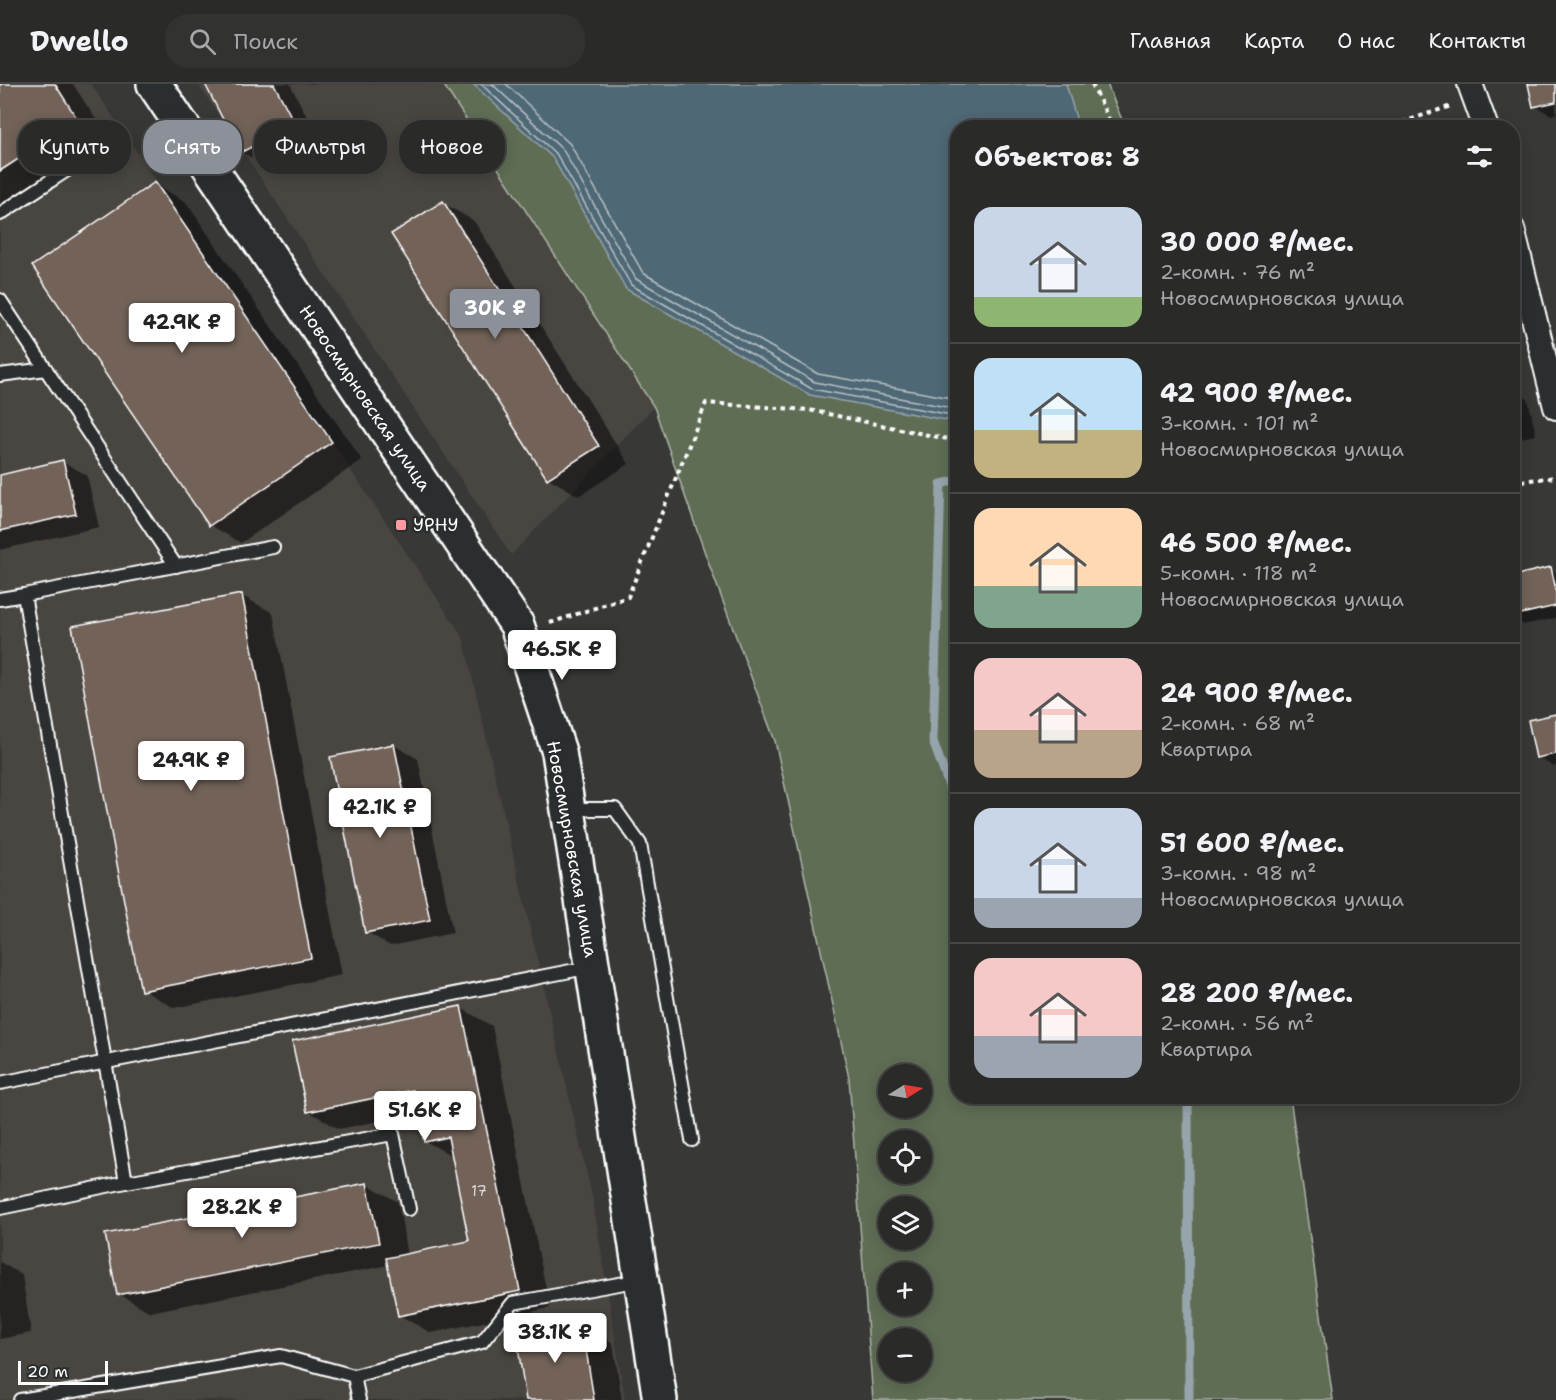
<!DOCTYPE html>
<html lang="ru">
<meta charset="utf-8">
<style>
body{margin:0;font-family:"Shantell Sans",sans-serif;background:#323231;color:#f1f3f6;height:100vh;display:flex;flex-direction:column;font-size:22px;white-space:nowrap}
*{box-sizing:border-box;margin:0}
p{font-size:20px;color:#a5a7a8}
.icon{flex:none;width:33px;height:33px;fill:none;stroke:currentColor;stroke-width:2;stroke-linecap:round;stroke-linejoin:round}
.map{position:relative;flex:1;overflow:hidden}
.side{position:absolute;left:950px;top:36px;width:570px;height:984px;display:flex;flex-direction:column;background:#2a2a29;border-radius:24px;box-shadow:0 3px 15px #0003,0 0 0 2px #464646}
.side>*{flex:none}
.banner{position:absolute;left:18px;top:36px;width:570px;height:54px;display:flex;gap:12px}
.needle{width:39px;rotate:79deg}
.buttons{position:absolute;left:878px;top:980px;display:grid;gap:12px}
.buttons a{display:grid;place-items:center;width:54px;height:54px;border-radius:50%;background:#2a2a29;box-shadow:0 3px 15px #0003,0 0 0 2px #464646;font-size:30px}
.scale{position:absolute;left:18px;bottom:15px;width:90px;box-sizing:border-box;padding-left:6px;border:3px solid #fff;border-top:0;font-size:16px;line-height:21px;white-space:nowrap;color:#fff;-webkit-text-stroke:4px #2a2d2e;paint-order:stroke}
.price{position:absolute;translate:-50% -51px;padding:0 14px;border-radius:6px;background:#fff;color:#222;font-size:20px;line-height:39px;filter:drop-shadow(0 2px 3px #0008)}
.price::after{content:'';position:absolute;left:50%;top:36px;width:18px;height:14px;margin-left:-9px;background:inherit;clip-path:polygon(0 0,100% 0,50% 100%)}
.price.active{background:#8c9099;color:#fff}
ul{padding:0;list-style:none}
li{display:flex;align-items:center;gap:18px;height:150px;padding:0 24px}
li+li{border-top:2px solid #464646}
li span{display:grid;place-items:center;flex:none;width:168px;height:120px;border-radius:18px;color:#555}
li>.icon{margin-inline-start:auto}
span .icon{width:72px;height:72px;fill:#fffc;stroke-width:1}
li b{font-size:26px}
h2{display:flex;justify-content:space-between;align-items:center;height:72px;padding:0 24px;font-size:26px}
.chip{padding:0 21px;border-radius:24px;background:#2a2a29;box-shadow:0 3px 15px #0003,0 0 0 2px #464646;font-size:21px;line-height:54px}
.chip.active{background:#8c9099;color:#fff}
header{display:flex;align-items:center;gap:36px;box-sizing:border-box;height:84px;padding:0 30px;background:#2a2a29;border-bottom:2px solid #464646}
header strong{font-size:28px}
nav{display:flex;gap:33px;margin-inline-start:auto;font-size:21px}
.search{width:420px;height:54px;background:#323231;display:flex;align-items:center;gap:15px;box-sizing:border-box;padding:0 21px;border-radius:24px;color:#a5a7a8;font-size:22px}
.map>svg:first-child{display:block}
</style>
<header>
<strong>Dwello</strong>
<div class="search"><svg class="icon" aria-label="search" viewBox="0 0 24 24"><circle cx="10" cy="10" r="6"/><path d="M15 15l6 6"/></svg>Поиск</div>
<nav><a>Главная</a><a>Карта</a><a>О нас</a><a>Контакты</a></nav>
</header>
<div class="map">
<svg width="1556" height="1316" viewBox="0 0 1556 1316">
<rect width="100%" height="100%" fill="#383837"/>
<filter id="ink" filterUnits="userSpaceOnUse"><feTurbulence type="fractalNoise" baseFrequency=".0167" numOctaves="2"/><feDisplacementMap in="SourceGraphic" scale="12" xChannelSelector="R" yChannelSelector="G"/><feConvolveMatrix kernelMatrix="1 2 1 2 8 2 1 2 1" color-interpolation-filters="sRGB"/></filter>
<g filter="url(#ink)">
<g fill="#494541">
<polygon points="0,0 91,0 463,553 593,1116 625,1316 0,1316"/>
<polygon points="198,0 443,0 654,323 511,471"/>
</g>
<path fill="#5f6d55" stroke="#afb6aa" stroke-width="1.5" fill-rule="evenodd" d="M 443,0 L 1107,0 L 1125,43 L 957,44 L 957,1012 L 1290,1013 L 1333,1316 L 873,1316 L 849,994 L 775,657 L 706,472 L 654,323 ZM 888,990 L 921,990 L 921,1023 L 888,1023 ZM 888,1056 L 921,1056 L 921,1089 L 888,1089 ZM 888,1122 L 921,1122 L 921,1155 L 888,1155 ZM 888,1188 L 921,1188 L 921,1221 L 888,1221 ZM 888,1254 L 921,1254 L 921,1287 L 888,1287 Z"/>
<polygon fill="#506875" stroke="#96a4ac" stroke-width="1.5" points="473,0 1066,0 1077,37 1080,43 957,44 957,338 810,311 626,205 553,74"/>
<g fill="#0007">
<polygon points="0,0 73,0 108,54 0,125"/>
<polygon points="207,0 290,0 318,54 265,81 241,68"/>
<polygon points="1530,0 1556,0 1556,30 1551,31 1535,22"/>
<polygon points="155,100 186,118 362,376 241,459 210,441"/>
<polygon points="443,119 474,137 629,380 579,412 548,394"/>
<polygon points="1512,306 1528,315 1536,351 1512,356"/>
<polygon points="63,378 87,391 99,443 0,466 0,392"/>
<polygon points="1551,485 1556,488 1556,534 1524,541 1512,534 1512,493"/>
<polygon points="241,511 273,529 342,891 174,924 143,906"/>
<polygon points="1556,632 1556,682 1554,683 1538,673"/>
<polygon points="394,661 418,675 453,849 390,862 367,848"/>
<polygon points="461,924 492,942 550,1224 431,1249 399,1231 389,1181 150,1228 119,1210 367,1100 398,1118 408,1171 471,1158 454,1073 425,1057 419,1029 339,1045 308,1027"/>
<polygon points="0,1178 22,1191 31,1249 0,1255"/>
<polygon points="582,1241 613,1259 622,1316 528,1316"/>
</g>
<g fill="none" stroke-linecap="round" stroke-linejoin="round">
<g stroke="#b9c3c8" stroke-width="1.5">
<polyline points="481,0 557,71 631,201 812,305 957,332"/>
<polyline points="492,0 563,66 636,195 815,298 957,325"/>
<polyline points="506,0 570,60 643,189 818,290 957,315"/>
</g>
<g stroke="#96a4ac" stroke-width="9">
<polyline points="957,396 941,400 933,657 957,724"/>
<polyline points="1188,1012 1189,1316"/>
</g>
</g>
<g fill="#726259" stroke="#fff" stroke-width="1.5">
<polygon points="0,0 55,0 78,36 0,87"/>
<polygon points="205,0 274,0 295,40 240,69"/>
<polygon points="1528,0 1556,0 1556,18 1533,23"/>
<polygon points="155,98 332,358 209,442 32,182"/>
<polygon points="443,117 599,362 547,395 391,150"/>
<polygon points="63,376 76,430 0,447 0,391"/>
<polygon points="1551,483 1556,506 1556,522 1512,532 1512,492"/>
<polygon points="242,510 311,874 141,907 72,542"/>
<polygon points="1556,630 1556,670 1536,674 1528,636"/>
<polygon points="394,660 430,836 365,849 330,673"/>
<polygon points="461,922 520,1207 398,1232 386,1174 469,1157 448,1053 424,1058 413,1006 307,1028 292,957"/>
<polygon points="367,1099 379,1159 117,1211 105,1150"/>
<polygon points="582,1240 594,1316 526,1316 516,1250"/>
</g>
<g fill="none" stroke-linecap="round" stroke-linejoin="round">
<defs>
<g id="lane">
<polyline points="0,130 99,65"/>
<polyline points="0,216 176,482"/>
<polyline points="0,291 46,285"/>
<polyline points="24,511 273,463"/>
<polyline points="0,515 24,511 126,1098 393,1050 409,1125"/>
<polyline points="570,725 615,725 640,760 692,1056"/>
<polyline points="0,999 591,883"/>
<polyline points="0,1124 126,1098"/>
<polyline points="354,1292 482,1258 513,1219 641,1196"/>
<polyline points="20,1316 281,1272 354,1292 359,1316"/>
</g>
<g id="street">
<polyline points="1470,0 1486,44"/>
<polyline points="1512,145 1556,323"/>
</g>
<polyline id="secondary" points="154,0 517,541 559,668 660,1316"/>
</defs>
<use href="#lane" stroke="#fff" stroke-width="16"/>
<use href="#street" stroke="#fff" stroke-width="28"/>
<use href="#secondary" stroke="#fff" stroke-width="38"/>
<g stroke="#fff" stroke-width="4" stroke-dasharray="4.5 4.5" stroke-linecap="butt">
<polyline points="1092,0 1113,44"/>
<polyline points="1385,44 1451,22"/>
<polyline points="1512,398 1556,393"/>
<polyline points="550,539 628,513 706,319 809,326 957,357"/>
</g>
<use href="#lane" stroke="#2a2d2e" stroke-width="12"/>
<use href="#street" stroke="#2a2d2e" stroke-width="24"/>
<use href="#secondary" stroke="#2a2d2e" stroke-width="33"/>
</g>
</g>
<rect fill="#ff9aa2" stroke="#2a2d2e" stroke-width="2" x="395" y="435" width="12" height="12" rx="3"/>
<g text-anchor="middle" stroke-width="5" stroke-linejoin="round" paint-order="stroke">
<g font-size="15" fill="#dcd8d6">
<text x="479" y="1112">17</text>
</g>
<g font-size="18" fill="#fff" stroke="#2a2d2e">
<text transform="translate(365 314) rotate(56)" y="6">Новосмирновская улица</text>
<text transform="translate(572 765) rotate(80)" y="6">Новосмирновская улица</text>
</g>
<g font-size="18" fill="#fff" stroke="#2a2d2e" text-anchor="start">
<text x="413" y="447">УРНУ</text>
</g>
</g>
</svg>
<div class="buttons">
<a><svg class="needle" viewBox="-14 -14 28 28"><path d="M0-13l5 13h-10z" fill="#e53935"/><path d="M0 13l5-13h-10z" fill="#a5a7a8"/></svg></a>
<a><svg class="icon" aria-label="locate" viewBox="0 0 24 24"><circle cx="12" cy="12" r="6"/><path d="M12 2v4M12 18v4M2 12h4M18 12h4"/></svg></a>
<a><svg class="icon" aria-label="layers" viewBox="0 0 24 24"><path d="M12 4l9 5-9 5-9-5zM3 14l9 5 9-5"/></svg></a>
<a>+</a>
<a>−</a>
</div>
<div class="scale">20 m</div>
<b class="price active" style="left:495px;top:256px">30K ₽</b>
<b class="price" style="left:182px;top:270px">42.9K ₽</b>
<b class="price" style="left:562px;top:597px">46.5K ₽</b>
<b class="price" style="left:191px;top:708px">24.9K ₽</b>
<b class="price" style="left:380px;top:755px">42.1K ₽</b>
<b class="price" style="left:425px;top:1058px">51.6K ₽</b>
<b class="price" style="left:242px;top:1155px">28.2K ₽</b>
<b class="price" style="left:555px;top:1280px">38.1K ₽</b>
<div class="banner">
<a class="chip">Купить</a>
<a class="chip active">Снять</a>
<a class="chip">Фильтры</a>
<a class="chip">Новое</a>
</div>
<section class="side">
<h2>Объектов: 8<svg class="icon" aria-label="filters" viewBox="0 0 24 24"><path d="M4 7h16M4 17h16"/><circle cx="9" cy="7" r="2"/><circle cx="15" cy="17" r="2"/></svg></h2>
<ul>
<li><span style="background:linear-gradient(#c9d6e8 75%,#8fb573 0)"><svg class="icon" aria-label="home" viewBox="0 0 24 24"><path d="M3 11l9-7 9 7M6 9v11h12V9"/></svg></span><div><b>30 000 ₽/мес.</b><p>2-комн. · 76 m²</p><p>Новосмирновская улица</p></div></li>
<li><span style="background:linear-gradient(#bfe0f5 60%,#c2b280 0)"><svg class="icon" aria-label="home" viewBox="0 0 24 24"><path d="M3 11l9-7 9 7M6 9v11h12V9"/></svg></span><div><b>42 900 ₽/мес.</b><p>3-комн. · 101 m²</p><p>Новосмирновская улица</p></div></li>
<li><span style="background:linear-gradient(#ffd9b3 65%,#7fa58c 0)"><svg class="icon" aria-label="home" viewBox="0 0 24 24"><path d="M3 11l9-7 9 7M6 9v11h12V9"/></svg></span><div><b>46 500 ₽/мес.</b><p>5-комн. · 118 m²</p><p>Новосмирновская улица</p></div></li>
<li><span style="background:linear-gradient(#f6c9c9 60%,#b9a48a 0)"><svg class="icon" aria-label="home" viewBox="0 0 24 24"><path d="M3 11l9-7 9 7M6 9v11h12V9"/></svg></span><div><b>24 900 ₽/мес.</b><p>2-комн. · 68 m²</p><p>Квартира</p></div></li>
<li><span style="background:linear-gradient(#c9d6e8 75%,#9aa5b1 0)"><svg class="icon" aria-label="home" viewBox="0 0 24 24"><path d="M3 11l9-7 9 7M6 9v11h12V9"/></svg></span><div><b>51 600 ₽/мес.</b><p>3-комн. · 98 m²</p><p>Новосмирновская улица</p></div></li>
<li><span style="background:linear-gradient(#f6c9c9 65%,#9aa5b1 0)"><svg class="icon" aria-label="home" viewBox="0 0 24 24"><path d="M3 11l9-7 9 7M6 9v11h12V9"/></svg></span><div><b>28 200 ₽/мес.</b><p>2-комн. · 56 m²</p><p>Квартира</p></div></li>
</ul>
</section>
</div>
